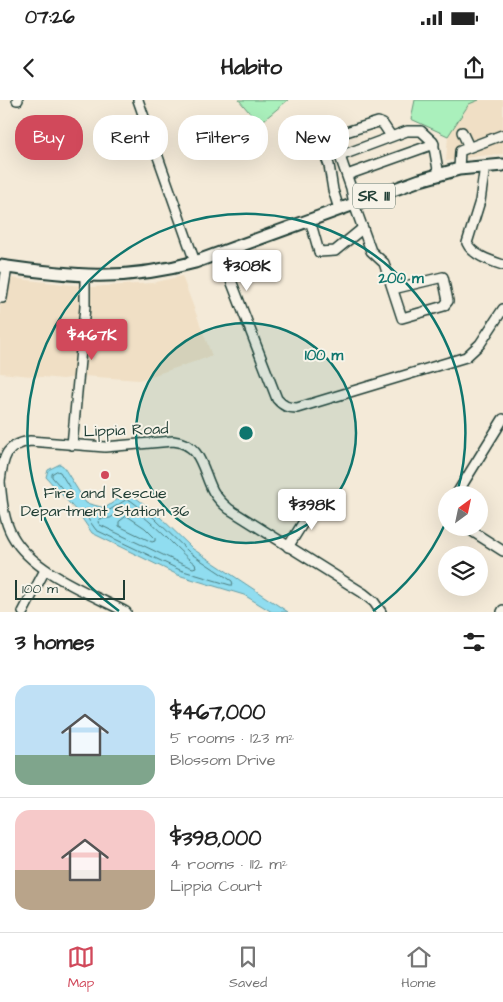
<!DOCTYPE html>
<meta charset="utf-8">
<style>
body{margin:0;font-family:"Architects Daughter",sans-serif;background:#f2f2f2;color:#222;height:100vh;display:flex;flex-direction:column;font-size:19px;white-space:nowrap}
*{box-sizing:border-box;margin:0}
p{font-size:16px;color:#767676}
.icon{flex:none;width:28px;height:28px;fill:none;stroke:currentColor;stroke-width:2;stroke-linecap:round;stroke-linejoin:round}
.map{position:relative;height:512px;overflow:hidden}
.details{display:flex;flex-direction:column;background:#fff;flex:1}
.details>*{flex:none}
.top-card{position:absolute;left:15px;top:15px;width:474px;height:45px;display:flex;gap:10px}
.needle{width:32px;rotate:33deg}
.buttons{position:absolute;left:438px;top:386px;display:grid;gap:10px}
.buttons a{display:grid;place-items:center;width:50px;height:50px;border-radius:50%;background:#fff;box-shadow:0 5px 20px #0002;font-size:25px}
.scale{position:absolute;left:15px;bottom:12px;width:110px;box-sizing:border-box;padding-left:5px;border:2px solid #1f3d34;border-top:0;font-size:14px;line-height:18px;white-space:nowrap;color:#1f3d34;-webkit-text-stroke:4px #f7f3e8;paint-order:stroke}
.price{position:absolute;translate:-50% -42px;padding:0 11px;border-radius:5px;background:#fff;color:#222;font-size:16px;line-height:32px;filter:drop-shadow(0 1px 2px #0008)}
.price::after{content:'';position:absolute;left:50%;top:30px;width:15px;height:11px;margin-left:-8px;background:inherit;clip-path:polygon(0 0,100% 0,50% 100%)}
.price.on{background:#d1495b;color:#fff}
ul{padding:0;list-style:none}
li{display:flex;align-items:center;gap:15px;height:125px;padding:0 15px}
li+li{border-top:1px solid #e0e0e0}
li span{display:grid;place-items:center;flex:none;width:140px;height:100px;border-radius:15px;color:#555}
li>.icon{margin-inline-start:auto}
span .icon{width:60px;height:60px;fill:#fffc;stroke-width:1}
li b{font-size:21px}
h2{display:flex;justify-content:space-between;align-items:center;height:60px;padding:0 15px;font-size:21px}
.chip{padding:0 18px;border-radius:20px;background:#fff;box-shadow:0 5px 20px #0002;font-size:18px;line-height:45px}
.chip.on{background:#d1495b;color:#fff}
.status{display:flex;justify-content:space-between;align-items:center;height:35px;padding:0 25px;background:#fff;direction:ltr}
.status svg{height:14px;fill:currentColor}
header{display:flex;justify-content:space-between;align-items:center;height:65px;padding:0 15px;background:#fff;font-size:22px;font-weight:700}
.dock{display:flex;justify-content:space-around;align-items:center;height:70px;border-top:1px solid #e0e0e0;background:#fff;font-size:14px;color:#767676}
.dock a{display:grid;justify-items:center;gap:2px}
.dock .on{color:#d1495b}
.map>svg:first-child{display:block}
</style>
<div class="status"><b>07:26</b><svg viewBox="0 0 49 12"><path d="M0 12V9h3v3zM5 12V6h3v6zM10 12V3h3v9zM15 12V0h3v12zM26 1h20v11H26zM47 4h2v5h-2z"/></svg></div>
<header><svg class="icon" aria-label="back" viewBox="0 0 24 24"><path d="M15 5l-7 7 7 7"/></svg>Habito<svg class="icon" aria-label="share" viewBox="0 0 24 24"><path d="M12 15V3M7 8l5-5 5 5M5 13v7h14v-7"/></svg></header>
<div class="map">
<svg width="503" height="512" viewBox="0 0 503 512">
<rect width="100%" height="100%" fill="#f4ead8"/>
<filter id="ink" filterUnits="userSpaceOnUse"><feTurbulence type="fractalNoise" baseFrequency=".02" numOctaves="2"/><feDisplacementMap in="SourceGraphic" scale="10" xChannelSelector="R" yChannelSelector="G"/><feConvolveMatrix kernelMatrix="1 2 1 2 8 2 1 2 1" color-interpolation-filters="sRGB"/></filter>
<g filter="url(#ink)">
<g fill="#f0dfc5">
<polygon points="479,0 503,0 503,54 478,56 446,61 448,36 469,4"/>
<polygon points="182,176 212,256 139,280 83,276 63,279 0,273 0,177 91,187 152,183"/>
</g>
<g fill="#aaf0bc" stroke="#649678">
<polygon points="239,0 288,0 259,24"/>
<polygon points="415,0 479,0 469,4 448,36 411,19"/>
</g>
<polygon fill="#90ddf0" stroke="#639da5" points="60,364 63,366 86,403 105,408 124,395 131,394 157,414 193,449 288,512 272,512 244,495 178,475 92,433 79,414 46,377 48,370"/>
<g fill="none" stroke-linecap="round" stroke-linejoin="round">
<g stroke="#4c7d7f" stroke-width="1">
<polygon points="57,371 60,372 71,390 70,394 67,394 52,377 52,374"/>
<polygon points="126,400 130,400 154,418 190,453 232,481 233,485 230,485 180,470 96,430 83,412 86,409 106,412"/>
<path d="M 127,407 C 147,413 176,450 195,464 L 196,467 L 193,468 L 182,464 L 100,425 L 98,422 L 99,419 L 110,418 Z"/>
<polygon points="127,416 145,428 155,438 155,441 152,442 119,426 119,422"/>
</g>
<defs>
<g id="minor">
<polyline points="17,0 18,0"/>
<polyline points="138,0 195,162"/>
<polyline points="462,32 469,47"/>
<polyline points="333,36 320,42 329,65 333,90 339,109"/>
<polyline points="391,36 383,24 378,22 333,36 351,88 354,104 371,151 384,163 402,218 444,206 448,201 443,177 393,189"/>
<polyline points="340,56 407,31 421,31 433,42 439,75"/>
<path d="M 485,66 L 480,101 L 467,143 C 472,155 491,161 503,165"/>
<polyline points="459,69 460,51 502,35"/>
<polyline points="347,75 434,44"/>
<polyline points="310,120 319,152 335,151 363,128"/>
<path d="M 220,152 L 277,299 C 283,306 288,308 297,308 L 466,257 L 480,244 L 503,209"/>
<polyline points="0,198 2,198 7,167"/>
<polyline points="72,345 85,207 85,176"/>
<path d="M 0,381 C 3,358 5,345 30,341 L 105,347 L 173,341 C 202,344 202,370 213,391 C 217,398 223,404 229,409 L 363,493 L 374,502 L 381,512"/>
<path d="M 0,382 C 2,400 3,419 12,435 C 32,472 89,493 126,512"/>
<polyline points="456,395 503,319"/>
<polyline points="467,428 503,451"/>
<polyline points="288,447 316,402"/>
<polyline points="23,512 45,470"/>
<polyline points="502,512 503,510"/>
</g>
<path id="major" d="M 0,166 C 71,176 124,182 195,162 L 420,80 L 459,69 L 503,65"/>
</defs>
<use href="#minor" stroke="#1f3d34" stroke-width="12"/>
<use href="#major" stroke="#1f3d34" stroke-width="15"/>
<use href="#minor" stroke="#f7f3e8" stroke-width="9"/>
<use href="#major" stroke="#f7f3e8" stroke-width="11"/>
</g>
</g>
<circle cx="246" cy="333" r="110" fill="#0f766e" fill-opacity=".12"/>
<g fill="none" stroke="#0f766e" stroke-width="2.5">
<circle cx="246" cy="333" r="110"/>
<path d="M446 422A219 219 0 0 1 373 511M119 511A219 219 0 1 1 457 393"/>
</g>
<circle fill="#d1495b" stroke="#f7f3e8" stroke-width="2" cx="105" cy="375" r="5"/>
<g text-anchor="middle" stroke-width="4" stroke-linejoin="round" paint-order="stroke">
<rect fill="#f7f3e8" stroke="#60746a" stroke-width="1" x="353" y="83.5" width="42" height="25" rx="4"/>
<g font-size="15" font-weight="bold" fill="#1f3d34">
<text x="374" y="101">SR 111</text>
</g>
<g font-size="16" fill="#1f3d34" stroke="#f7f3e8">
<text transform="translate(126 329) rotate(-2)" y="6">Lippia Road</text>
</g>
<g font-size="16" fill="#1f3d34" stroke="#f7f3e8">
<text x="105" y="398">Fire and Rescue<tspan x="105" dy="18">Department Station 36</tspan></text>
</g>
</g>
<circle cx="246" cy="333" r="8" fill="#0f766e" stroke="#f7f3e8" stroke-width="2.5"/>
<g font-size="15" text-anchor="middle" font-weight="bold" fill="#0f766e" stroke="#f7f3e8" stroke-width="4" stroke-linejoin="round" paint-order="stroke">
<text x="401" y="183">200 m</text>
<text x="324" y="260">100 m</text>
</g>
</svg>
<div class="buttons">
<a><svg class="needle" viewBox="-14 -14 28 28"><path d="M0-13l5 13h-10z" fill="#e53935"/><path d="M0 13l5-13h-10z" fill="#767676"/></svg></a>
<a><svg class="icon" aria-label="layers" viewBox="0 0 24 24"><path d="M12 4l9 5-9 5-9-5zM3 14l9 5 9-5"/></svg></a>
</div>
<div class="scale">100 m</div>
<b class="price" style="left:247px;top:192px">$308K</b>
<b class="price on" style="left:92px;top:261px">$467K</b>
<b class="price" style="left:312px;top:431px">$398K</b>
<div class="top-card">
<a class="chip on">Buy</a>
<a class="chip">Rent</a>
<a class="chip">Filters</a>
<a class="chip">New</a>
</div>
</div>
<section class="details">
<h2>3 homes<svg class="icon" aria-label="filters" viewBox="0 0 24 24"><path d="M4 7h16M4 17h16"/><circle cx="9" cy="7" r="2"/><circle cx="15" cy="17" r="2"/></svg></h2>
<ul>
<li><span style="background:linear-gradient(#bfe0f5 70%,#7fa58c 0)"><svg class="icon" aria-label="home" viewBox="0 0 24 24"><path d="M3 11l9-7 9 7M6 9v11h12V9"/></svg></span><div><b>$467,000</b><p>5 rooms · 123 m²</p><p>Blossom Drive</p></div></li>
<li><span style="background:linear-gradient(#f6c9c9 60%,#b9a48a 0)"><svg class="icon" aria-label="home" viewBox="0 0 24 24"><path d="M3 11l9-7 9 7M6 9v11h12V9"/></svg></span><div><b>$398,000</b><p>4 rooms · 112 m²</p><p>Lippia Court</p></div></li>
</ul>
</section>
<nav class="dock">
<a class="on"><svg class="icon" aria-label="map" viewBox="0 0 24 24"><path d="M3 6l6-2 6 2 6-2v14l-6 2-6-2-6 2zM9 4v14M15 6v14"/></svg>Map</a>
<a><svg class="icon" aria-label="saved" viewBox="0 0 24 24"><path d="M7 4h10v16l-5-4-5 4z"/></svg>Saved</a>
<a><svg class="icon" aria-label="home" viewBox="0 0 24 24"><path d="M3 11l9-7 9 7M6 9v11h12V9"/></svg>Home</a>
</nav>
